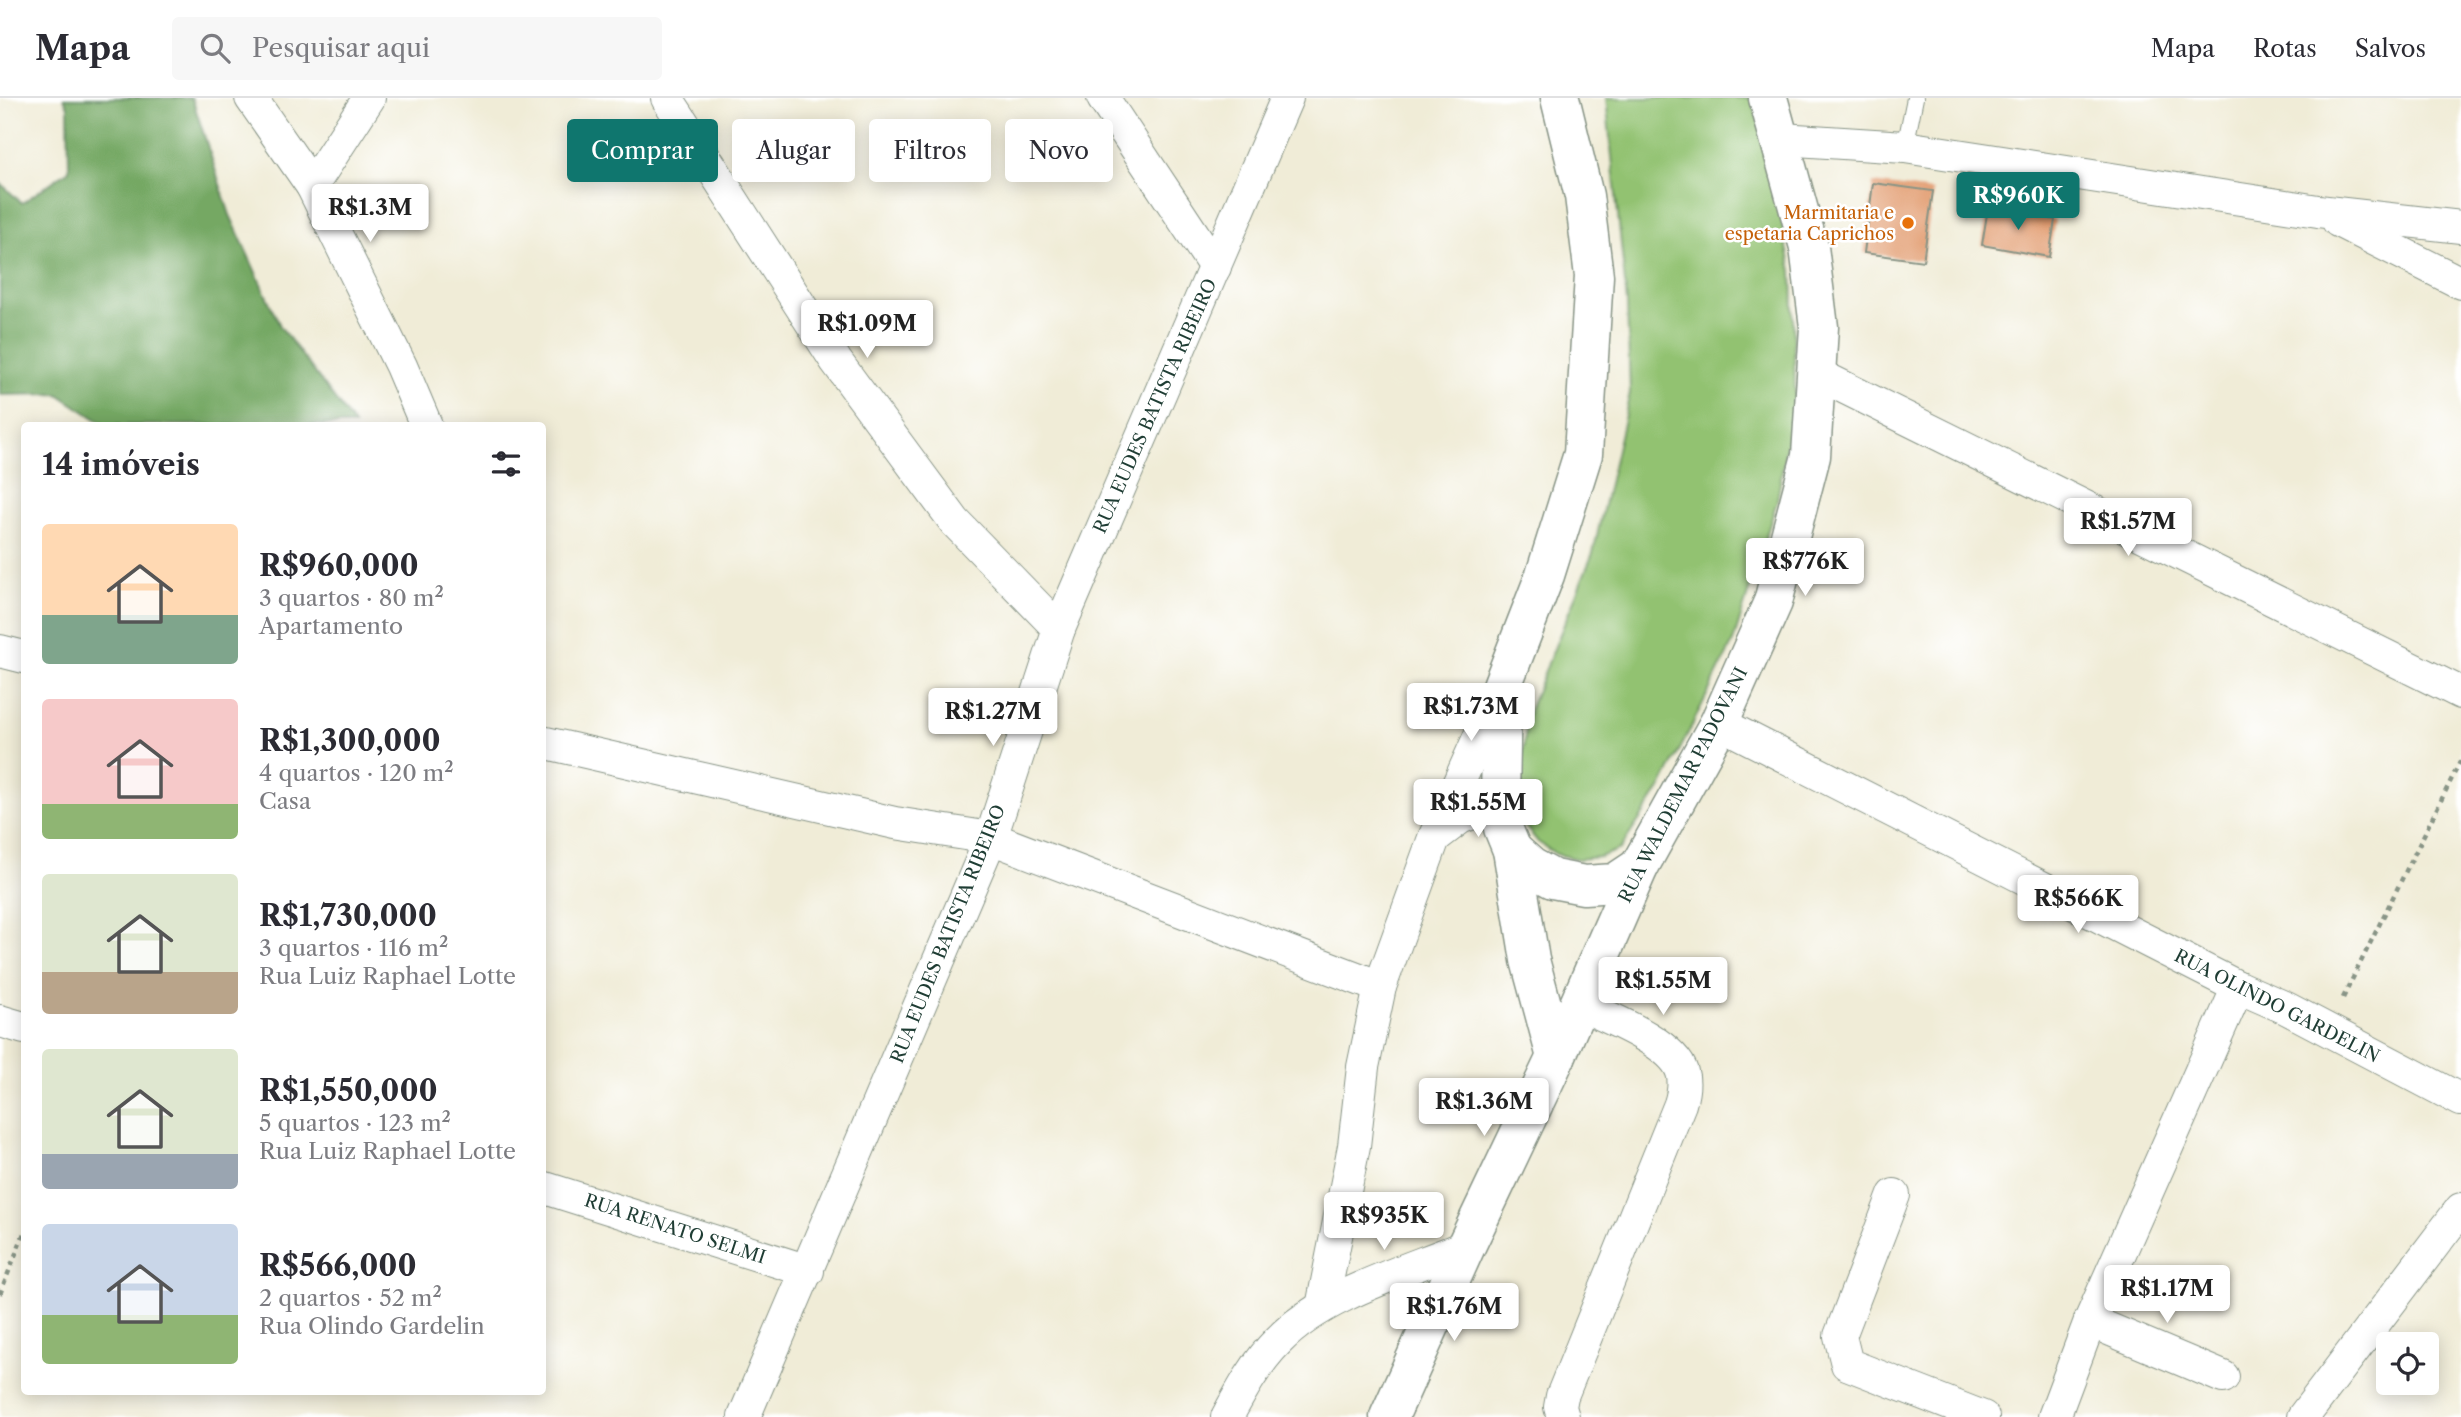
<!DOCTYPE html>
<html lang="pt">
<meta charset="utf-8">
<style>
body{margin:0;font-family:"Libre Caslon Text",serif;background:#f7f7f7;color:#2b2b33;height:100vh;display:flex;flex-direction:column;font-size:26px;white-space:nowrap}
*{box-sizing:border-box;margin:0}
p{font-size:23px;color:#7c7c81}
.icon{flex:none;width:38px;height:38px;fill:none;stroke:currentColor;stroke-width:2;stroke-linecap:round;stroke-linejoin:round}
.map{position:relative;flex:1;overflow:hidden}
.details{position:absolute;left:21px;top:324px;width:525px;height:973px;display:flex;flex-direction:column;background:#fff;border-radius:7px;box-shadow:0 4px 18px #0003}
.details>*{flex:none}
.top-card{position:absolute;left:567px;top:21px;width:665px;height:63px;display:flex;gap:14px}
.controls{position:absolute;left:2376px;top:1234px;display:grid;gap:14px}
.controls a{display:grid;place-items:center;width:63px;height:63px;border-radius:7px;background:#fff;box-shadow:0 4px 18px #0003;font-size:35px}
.price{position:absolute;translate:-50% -60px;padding:0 16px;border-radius:7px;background:#fff;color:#222;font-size:23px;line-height:46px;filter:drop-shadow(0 2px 4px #0008)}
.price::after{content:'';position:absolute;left:50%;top:42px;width:21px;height:16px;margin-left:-10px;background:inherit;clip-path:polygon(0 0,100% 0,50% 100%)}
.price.selected{background:#0f766e;color:#fff}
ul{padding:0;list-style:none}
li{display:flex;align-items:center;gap:21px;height:175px;padding:0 21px}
li span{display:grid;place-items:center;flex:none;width:196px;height:140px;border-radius:7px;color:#555}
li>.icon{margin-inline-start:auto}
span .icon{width:84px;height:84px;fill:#fffc;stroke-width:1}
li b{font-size:30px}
h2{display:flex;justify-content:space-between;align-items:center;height:84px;padding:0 21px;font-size:30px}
.pill{padding:0 24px;border-radius:7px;background:#fff;box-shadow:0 4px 18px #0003;font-size:24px;line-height:63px}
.pill.selected{background:#0f766e;color:#fff}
header{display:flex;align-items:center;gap:42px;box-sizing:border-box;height:98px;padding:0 35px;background:#fff;border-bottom:2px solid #e1e1e2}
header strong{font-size:33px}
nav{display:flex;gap:38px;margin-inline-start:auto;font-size:24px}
.search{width:490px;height:63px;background:#f7f7f7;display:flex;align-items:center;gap:18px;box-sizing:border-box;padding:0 24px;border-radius:7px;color:#7c7c81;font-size:26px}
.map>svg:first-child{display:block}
</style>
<header>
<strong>Mapa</strong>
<div class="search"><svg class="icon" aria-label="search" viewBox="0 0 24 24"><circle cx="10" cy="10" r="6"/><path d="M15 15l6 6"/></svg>Pesquisar aqui</div>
<nav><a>Mapa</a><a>Rotas</a><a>Salvos</a></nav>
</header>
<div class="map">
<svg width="2461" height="1319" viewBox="0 0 2461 1319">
<rect width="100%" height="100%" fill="#fff"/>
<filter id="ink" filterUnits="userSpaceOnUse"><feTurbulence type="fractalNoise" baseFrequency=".0143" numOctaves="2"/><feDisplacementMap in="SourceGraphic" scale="14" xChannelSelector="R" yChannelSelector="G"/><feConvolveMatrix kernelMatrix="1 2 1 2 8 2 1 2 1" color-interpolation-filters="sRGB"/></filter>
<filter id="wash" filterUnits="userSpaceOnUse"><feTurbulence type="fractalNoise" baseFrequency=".00686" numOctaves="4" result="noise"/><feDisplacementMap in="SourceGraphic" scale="28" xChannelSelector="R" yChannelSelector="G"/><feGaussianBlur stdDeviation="1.57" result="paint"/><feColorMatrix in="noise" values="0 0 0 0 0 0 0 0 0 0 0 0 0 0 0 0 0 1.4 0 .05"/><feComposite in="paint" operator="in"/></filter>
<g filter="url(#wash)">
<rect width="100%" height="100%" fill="#f0ecd7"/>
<polygon fill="#92c271" stroke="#588052" stroke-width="2" points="1606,0 1752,0 1768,57 1792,173 1795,295 1777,403 1733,544 1662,688 1620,751 1600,759 1578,761 1556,756 1538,744 1524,727 1515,707 1529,612 1593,455 1630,295 1627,205"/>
<polygon fill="#75a863" stroke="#4a724c" stroke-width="2" points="64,0 192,0 230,117 280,228 354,327 105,327 58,296 0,297 0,85 22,105 69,72 68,9"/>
<g id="blocks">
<g fill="#e29c6f">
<polygon points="1873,85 1933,93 1923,163 1864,155"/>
<polygon points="1988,110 2055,122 2049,159 1982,147"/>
</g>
</g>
</g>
<g filter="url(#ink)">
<use href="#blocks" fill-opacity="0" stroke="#889486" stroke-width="2"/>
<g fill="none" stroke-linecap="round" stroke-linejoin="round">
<defs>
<polyline id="service" points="1905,49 1915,0"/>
<g id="minor">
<polyline points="251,0 312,88 401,268 426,327"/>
<polyline points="667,0 836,263 955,424 1059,531"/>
<polyline points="1103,0 1215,169"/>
<polyline points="1781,41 1905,49 2318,113 2461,129"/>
<polyline points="312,88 369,0"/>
<polyline points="2338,123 2461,185"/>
<polyline points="1817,276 2461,595"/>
<polyline points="0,553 24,559"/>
<polyline points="1719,625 2238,889 2286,910 2461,1002"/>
<polyline points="542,644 895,725 991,740 1380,889"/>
<polyline points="1435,739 1460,720 1500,704"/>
<polyline points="0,923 24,930"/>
<polyline points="542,1089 808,1173"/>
<polyline points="1894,1097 1840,1238 1847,1266 1983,1319"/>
<polyline points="1322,1209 1354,1048 1363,969 1380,889 1434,740 1499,595"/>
<polyline points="2090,1223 2223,1279"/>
<polyline points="744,1319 991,740 1059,531 1287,0"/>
<path d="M 1227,1319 C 1241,1293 1257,1264 1278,1243 C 1323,1196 1406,1173 1466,1148"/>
<path d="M 1563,1319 L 1560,1309 L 1562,1298 L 1680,1006 C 1683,996 1685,984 1682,974 C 1673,944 1606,919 1579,906"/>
<polyline points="2054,1319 2090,1223 2238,889"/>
<polyline points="2303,1319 2461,1111"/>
</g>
<g id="tertiary">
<polyline points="1512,752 1531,769 1553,781 1584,787 1615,785 1639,769"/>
<polyline points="1556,959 1530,862 1512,752 1503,730 1500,704 1502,588 1545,477 1583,356 1594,178 1584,98 1560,0"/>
<polyline points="1389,1319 1466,1148 1556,959 1639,769 1719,625 1773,504 1811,358 1819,229 1809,149 1768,0"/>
</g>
</defs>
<use href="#service" stroke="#889486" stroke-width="18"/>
<use href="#minor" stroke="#889486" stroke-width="34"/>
<use href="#tertiary" stroke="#889486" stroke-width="41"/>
<g stroke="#889486" stroke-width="4.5" stroke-dasharray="5 5" stroke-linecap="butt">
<polyline points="2343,900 2461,662"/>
<polyline points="0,1196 24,1135"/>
</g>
<use href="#service" stroke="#fff" stroke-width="16"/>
<use href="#minor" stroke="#fff" stroke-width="32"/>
<use href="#tertiary" stroke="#fff" stroke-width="38"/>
</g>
</g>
<circle fill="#e8710a" stroke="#fff" stroke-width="2.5" cx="1908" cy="125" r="7"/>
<g text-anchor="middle" stroke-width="5" stroke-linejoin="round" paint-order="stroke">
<g font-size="18" fill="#c56008" stroke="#fff" text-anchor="end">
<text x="1894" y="121">Marmitaria e<tspan x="1894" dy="21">espetaria Caprichos</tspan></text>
</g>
<g font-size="18" fill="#1f3d34" stroke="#fff">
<text transform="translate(1155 308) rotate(-66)" y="6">RUA EUDES BATISTA RIBEIRO</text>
<text transform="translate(1683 687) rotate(-63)" y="6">RUA WALDEMAR PADOVANI</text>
<text transform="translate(948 836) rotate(-68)" y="6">RUA EUDES BATISTA RIBEIRO</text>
<text transform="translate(2277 908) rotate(27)" y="6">RUA OLINDO GARDELIN</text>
<text transform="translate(675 1131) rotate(18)" y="6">RUA RENATO SELMI</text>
</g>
</g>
</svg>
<div class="controls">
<a><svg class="icon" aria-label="locate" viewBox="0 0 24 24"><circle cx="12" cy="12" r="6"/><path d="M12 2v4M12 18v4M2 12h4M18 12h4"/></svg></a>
</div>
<b class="price selected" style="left:2018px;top:134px">R$960K</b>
<b class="price" style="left:370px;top:146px">R$1.3M</b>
<b class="price" style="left:867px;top:262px">R$1.09M</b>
<b class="price" style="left:2128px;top:460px">R$1.57M</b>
<b class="price" style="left:1805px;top:500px">R$776K</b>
<b class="price" style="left:1471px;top:645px">R$1.73M</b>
<b class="price" style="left:993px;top:650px">R$1.27M</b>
<b class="price" style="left:1478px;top:741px">R$1.55M</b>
<b class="price" style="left:2078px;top:837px">R$566K</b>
<b class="price" style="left:1663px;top:919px">R$1.55M</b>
<b class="price" style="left:1484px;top:1040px">R$1.36M</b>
<b class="price" style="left:1384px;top:1154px">R$935K</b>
<b class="price" style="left:2167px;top:1227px">R$1.17M</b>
<b class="price" style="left:1454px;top:1245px">R$1.76M</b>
<div class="top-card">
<a class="pill selected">Comprar</a>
<a class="pill">Alugar</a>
<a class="pill">Filtros</a>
<a class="pill">Novo</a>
</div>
<section class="details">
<h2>14 imóveis<svg class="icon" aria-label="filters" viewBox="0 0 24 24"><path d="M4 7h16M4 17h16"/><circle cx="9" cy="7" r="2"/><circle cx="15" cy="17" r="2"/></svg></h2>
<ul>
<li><span style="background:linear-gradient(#ffd9b3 65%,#7fa58c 0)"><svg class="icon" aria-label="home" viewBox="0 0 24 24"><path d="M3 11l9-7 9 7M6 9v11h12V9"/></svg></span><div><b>R$960,000</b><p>3 quartos · 80 m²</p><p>Apartamento</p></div></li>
<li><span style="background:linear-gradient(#f6c9c9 75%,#8fb573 0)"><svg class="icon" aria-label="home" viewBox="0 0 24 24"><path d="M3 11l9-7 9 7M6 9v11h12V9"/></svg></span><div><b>R$1,300,000</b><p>4 quartos · 120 m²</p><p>Casa</p></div></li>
<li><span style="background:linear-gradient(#dfe7d0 70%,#b9a48a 0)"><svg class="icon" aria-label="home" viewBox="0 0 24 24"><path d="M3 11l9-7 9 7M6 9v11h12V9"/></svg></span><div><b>R$1,730,000</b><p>3 quartos · 116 m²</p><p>Rua Luiz Raphael Lotte</p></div></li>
<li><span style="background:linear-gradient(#dfe7d0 75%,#9aa5b1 0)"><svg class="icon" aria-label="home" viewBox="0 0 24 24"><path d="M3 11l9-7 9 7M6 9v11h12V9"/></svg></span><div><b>R$1,550,000</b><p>5 quartos · 123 m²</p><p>Rua Luiz Raphael Lotte</p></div></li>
<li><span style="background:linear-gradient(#c9d6e8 65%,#8fb573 0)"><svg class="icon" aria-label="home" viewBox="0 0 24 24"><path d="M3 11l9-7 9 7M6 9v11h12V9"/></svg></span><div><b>R$566,000</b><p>2 quartos · 52 m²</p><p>Rua Olindo Gardelin</p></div></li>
</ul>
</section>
</div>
